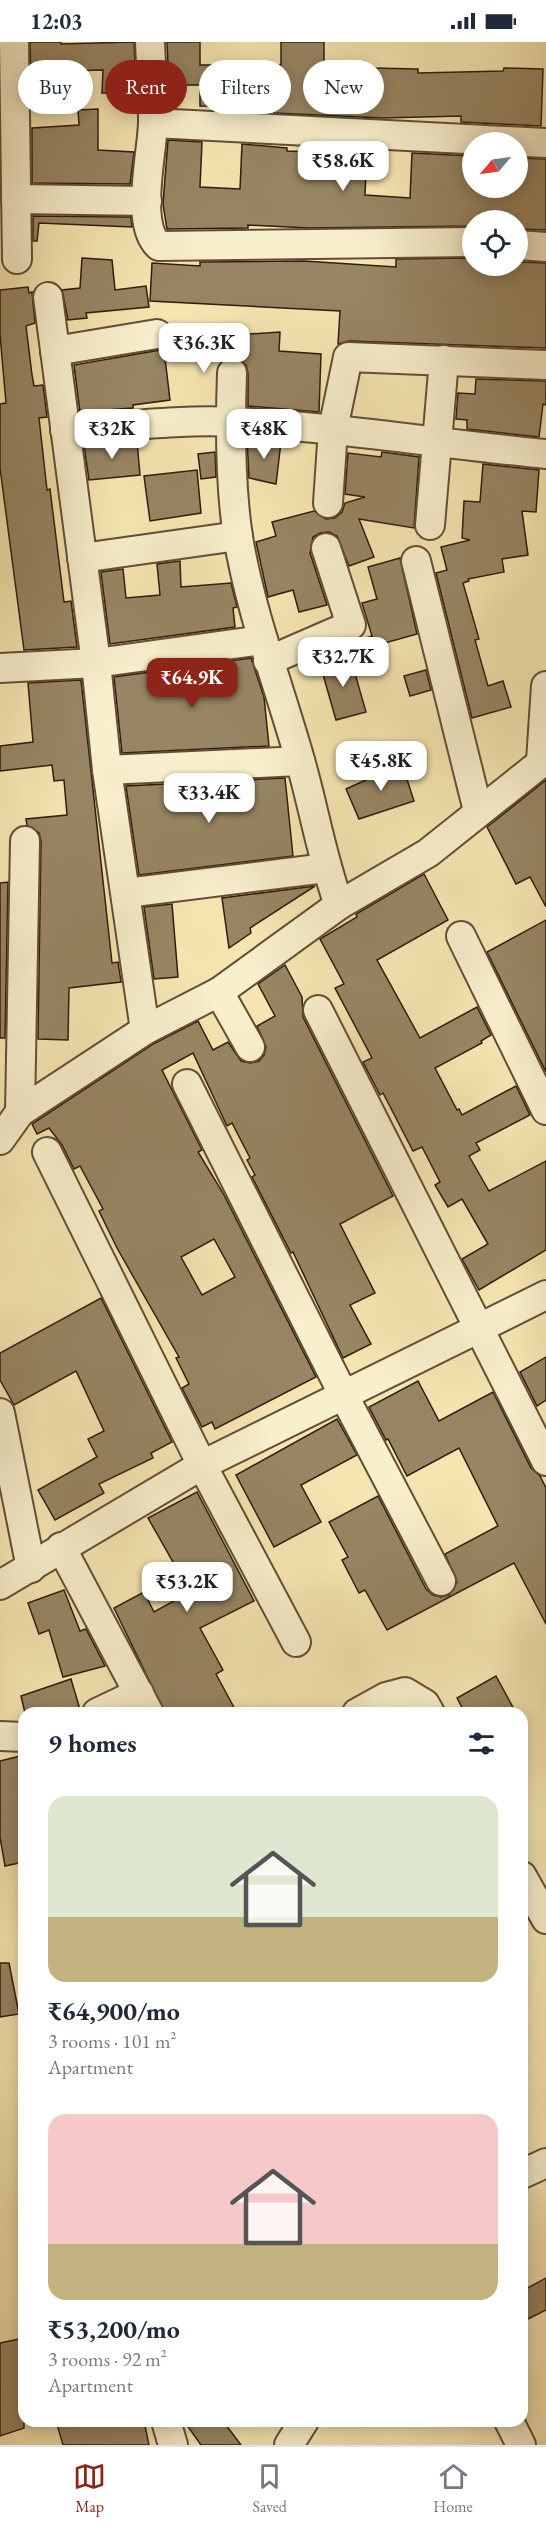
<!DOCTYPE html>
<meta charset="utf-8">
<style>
body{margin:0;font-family:"EB Garamond",serif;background:#f6f6f7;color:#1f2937;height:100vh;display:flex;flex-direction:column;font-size:22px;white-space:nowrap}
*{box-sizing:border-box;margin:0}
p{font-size:20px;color:#747a83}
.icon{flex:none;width:33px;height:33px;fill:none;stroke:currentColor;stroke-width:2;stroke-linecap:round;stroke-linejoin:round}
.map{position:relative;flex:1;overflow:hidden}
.details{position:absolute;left:18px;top:1665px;width:510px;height:720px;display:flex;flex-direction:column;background:#fff;border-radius:18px;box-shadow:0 3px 15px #0003}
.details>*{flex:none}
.guide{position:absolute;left:18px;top:18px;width:510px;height:54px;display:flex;gap:12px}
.needle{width:39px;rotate:241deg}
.buttons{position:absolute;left:462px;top:90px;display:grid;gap:12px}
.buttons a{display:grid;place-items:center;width:66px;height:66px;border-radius:50%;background:#fff;box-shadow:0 3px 15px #0003;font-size:30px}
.price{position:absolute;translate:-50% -51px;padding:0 14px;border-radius:12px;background:#fff;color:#222;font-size:20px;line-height:39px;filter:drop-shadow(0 2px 3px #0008)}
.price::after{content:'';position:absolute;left:50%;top:36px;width:18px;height:14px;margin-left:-9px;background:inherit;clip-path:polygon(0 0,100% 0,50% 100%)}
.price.on{background:#8f2418;color:#fff}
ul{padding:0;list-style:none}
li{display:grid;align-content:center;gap:12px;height:318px;padding:0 30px}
li span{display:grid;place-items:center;height:186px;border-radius:18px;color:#555}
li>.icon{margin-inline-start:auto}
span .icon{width:108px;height:108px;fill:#fffc;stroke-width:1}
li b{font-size:26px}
h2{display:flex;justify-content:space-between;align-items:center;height:72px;padding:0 30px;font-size:26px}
.tag{padding:0 21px;border-radius:27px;background:#fff;box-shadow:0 3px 15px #0003;font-size:21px;line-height:54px}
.tag.on{background:#8f2418;color:#fff}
.status{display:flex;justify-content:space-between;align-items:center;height:42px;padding:0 30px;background:#fff;direction:ltr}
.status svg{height:16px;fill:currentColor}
.tabs{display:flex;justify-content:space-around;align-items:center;height:84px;border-top:2px solid #e0e1e3;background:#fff;font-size:16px;color:#747a83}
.tabs a{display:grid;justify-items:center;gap:3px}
.tabs .on{color:#8f2418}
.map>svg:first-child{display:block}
</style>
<div class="status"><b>12:03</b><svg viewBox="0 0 49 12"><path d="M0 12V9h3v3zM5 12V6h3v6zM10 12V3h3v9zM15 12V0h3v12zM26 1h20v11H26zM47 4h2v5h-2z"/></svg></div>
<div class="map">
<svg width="546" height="2403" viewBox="0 0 546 2403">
<rect width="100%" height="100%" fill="#f5e6b1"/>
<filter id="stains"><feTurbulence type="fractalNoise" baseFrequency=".00333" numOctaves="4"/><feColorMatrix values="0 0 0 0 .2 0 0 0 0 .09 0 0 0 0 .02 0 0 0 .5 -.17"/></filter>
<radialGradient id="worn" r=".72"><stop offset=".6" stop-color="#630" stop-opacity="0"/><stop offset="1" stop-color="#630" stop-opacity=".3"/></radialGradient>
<g fill="#978563" stroke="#311b0e" stroke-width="1.5" fill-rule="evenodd">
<polygon points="30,0 61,0 61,2 134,0 136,43 129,43 129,51 102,51 103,28 63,29 63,33 31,34"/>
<polygon points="167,0 200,0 200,23 281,23 281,0 324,0 324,25 418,27 418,31 503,29 504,26 543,27 541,84 461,80 461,74 383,76 274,71 274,65 200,64 200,43 169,43"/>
<polygon points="98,67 98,108 134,110 130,142 32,141 32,86 79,83 78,68"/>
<polygon points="168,98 202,100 200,145 240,147 242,102 287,106 287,109 331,111 331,107 367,108 365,153 410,156 412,111 472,114 472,146 518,146 518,116 546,117 546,188 518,187 518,178 472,178 472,184 308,186 248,183 248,186 167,187 163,162"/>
<polygon points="33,174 131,175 132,185 39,181 37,199 33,199"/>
<polygon points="82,216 112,218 115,248 146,244 149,265 86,271 87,276 68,278 62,248 80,246"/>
<polygon points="472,216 472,224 518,224 518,220 546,221 546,306 349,299 338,302 340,269 150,259 152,221 200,224 200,220 304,219 396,225 396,217"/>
<polygon points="28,245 29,251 32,250 35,281 26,284 32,333 34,344 43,343 47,375 39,376 47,448 50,447 64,560 71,559 77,605 24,608 0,426 0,362 6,361 0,293 0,248"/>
<polygon points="280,290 279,309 321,312 319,370 248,364 248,331 246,323 236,315 236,311 165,316 170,358 133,363 133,366 80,370 74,323 160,308 168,304 173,297"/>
<polygon points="476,337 546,339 546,363 543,362 539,395 467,387 467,378 456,377 458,351 475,352"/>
<polygon points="247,397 281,400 276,442 249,436"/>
<polygon points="137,399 140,433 89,438 84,403"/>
<polygon points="215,410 216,435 201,437 198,412"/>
<polygon points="382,410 419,415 414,486 359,477 374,515 349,524 337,494 329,490 320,491 313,495 310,511 327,563 299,570 293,548 268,555 256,500 276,494 272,480 314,469 326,477 335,476 342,470 345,461 365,455 345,452 348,411 381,415"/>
<polygon points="483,422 539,428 536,470 522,469 528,513 502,517 504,530 468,537 469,539 463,541 479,597 475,598 488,644 503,639 511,665 472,676 436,531 447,528 441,505 470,498 462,496 464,459 480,460"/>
<polygon points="197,428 201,471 150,479 144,434"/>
<polygon points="400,516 417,592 381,602 385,617 364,623 357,599 372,594 362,561 377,557 368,525"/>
<polygon points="180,519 181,545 231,541 237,565 233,566 235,585 110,602 101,530 123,527 126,556 160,553 157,522"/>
<polygon points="350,614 366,670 336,678 320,622"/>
<polygon points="251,616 264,655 269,704 122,711 114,635"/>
<polygon points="426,628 431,648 410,654 404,634"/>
<polygon points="81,638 112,921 118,920 121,940 69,946 68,998 38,997 41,799 39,791 27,783 26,777 67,773 64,738 54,739 52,723 0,729 0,704 33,700 28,641"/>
<polygon points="402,722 414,759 359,777 346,747 377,733 376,731"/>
<polygon points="285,736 293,814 139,833 126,744"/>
<polygon points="546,738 546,865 530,835 516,842 487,785"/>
<polygon points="424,832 448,878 377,918 420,996 477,965 491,993 481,999 482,1001 435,1026 457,1068 459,1067 462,1073 516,1044 530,1073 476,1101 480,1108 469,1114 489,1149 546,1119 546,1208 479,1248 462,1217 488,1202 462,1157 448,1165 435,1143 440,1140 422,1105 413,1109 383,1051 380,1053 363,1020 372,1016 335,946 344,942 320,897 357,875 356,872"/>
<polygon points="8,840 5,996 0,996 0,841"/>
<polygon points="315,844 250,886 251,891 229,906 222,856"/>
<polygon points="172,862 178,935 154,937 144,865"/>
<polygon points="546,878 546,1030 487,910"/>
<path d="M 285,923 L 302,955 L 303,975 L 393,1154 L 340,1182 L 375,1251 L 350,1263 L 371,1302 L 343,1316 L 293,1210 L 291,1211 L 252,1135 L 255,1133 L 247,1118 L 250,1116 L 232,1081 L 227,1084 L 193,1011 L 162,1028 L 202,1108 L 198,1110 L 223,1151 L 316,1335 L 215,1387 L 212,1380 L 202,1385 L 182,1346 L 189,1342 L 176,1316 L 179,1315 L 117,1206 L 99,1169 L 103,1167 L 80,1124 L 74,1127 L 62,1103 L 49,1086 L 37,1092 L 32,1082 L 153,1002 L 198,979 L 213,1008 L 228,1000 L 241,1019 L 250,1021 L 259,1019 L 264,1013 L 266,1005 L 257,984 L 275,974 L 258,942 ZM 214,1197 L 235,1235 L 202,1253 L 181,1215 Z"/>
<polygon points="101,1256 172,1400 151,1411 153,1416 99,1442 104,1451 55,1478 38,1448 97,1415 88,1397 104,1389 76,1329 14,1363 0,1338 0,1311"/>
<polygon points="546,1315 546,1358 537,1364 520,1330"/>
<polygon points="418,1339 439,1379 493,1350 531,1426 540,1434 546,1446 546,1582 514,1521 387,1588 365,1548 359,1551 342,1518 348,1515 329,1480 378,1454 426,1547 433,1553 441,1555 449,1553 457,1540 445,1512 498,1484 459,1406 407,1434 388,1397 386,1398 369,1365"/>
<polygon points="337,1377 357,1413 301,1443 321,1480 274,1505 236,1433"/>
<polygon points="197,1450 254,1559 200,1586 223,1628 216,1632 237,1671 165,1671 114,1566 144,1550 154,1570 190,1550 148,1476"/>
<polygon points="64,1548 80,1589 86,1587 105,1624 63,1635 49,1588 39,1592 28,1561"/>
<polygon points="496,1634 516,1671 465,1671 457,1656"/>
<polygon points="71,1637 81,1671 25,1671 21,1654"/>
<polygon points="24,1713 24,1820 5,1824 0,1795 0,1719"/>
<polygon points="0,1921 9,1921 19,1972 0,1975"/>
<polygon points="546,2236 546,2268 522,2280 522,2249"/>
<polygon points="24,2296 24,2386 0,2394 0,2301"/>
<polygon points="56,2379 144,2379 149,2403 63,2403"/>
<polygon points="184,2379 223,2379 241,2403 201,2403"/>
</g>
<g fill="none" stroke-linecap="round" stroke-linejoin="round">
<defs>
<g id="minor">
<polyline points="14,0 17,217"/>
<path d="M 150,0 C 151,26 153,52 153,79 C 153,109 134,182 159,204 L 472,200"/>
<polyline points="153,81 546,101"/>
<polyline points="16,157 147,159"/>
<polyline points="518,203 546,205"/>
<polyline points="48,255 96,621 107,728 145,988"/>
<polyline points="55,309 157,292"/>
<path d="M 232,331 C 230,385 230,442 238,495 C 251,572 279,644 300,718 C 314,767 322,816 339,863"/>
<path d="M 65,388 C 118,385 181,377 234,380 C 338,385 442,402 546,412"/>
<polyline points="328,461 333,387 348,315 546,323"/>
<polyline points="430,483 444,318"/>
<polyline points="82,516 238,494"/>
<polyline points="416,519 478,769"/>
<polyline points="268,619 351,583 326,506"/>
<polyline points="0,626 96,621 263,598"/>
<polyline points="541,719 546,644"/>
<polyline points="107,728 300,719"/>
<polyline points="126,851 326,826"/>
<polyline points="461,894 546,1068"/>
<polyline points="219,950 250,1005"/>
<polyline points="318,968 546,1419"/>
<polyline points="187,1042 343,1352 441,1539"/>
<polyline points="20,1070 25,799"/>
<polyline points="0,1098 20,1070 145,988 219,950 339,863 428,811 546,717"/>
<polyline points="47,1110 202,1423 296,1600"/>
<polyline points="0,1371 31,1526"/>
<polyline points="61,1505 149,1671"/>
<polyline points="0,1543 202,1423 546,1253"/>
<polyline points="97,1671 139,1651"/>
<polyline points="357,1671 386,1655 405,1650 425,1662 430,1671"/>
<polyline points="0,1694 24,1695"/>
<polyline points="522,1834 546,1877"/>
<polyline points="522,2132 546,2121"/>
<polyline points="166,2379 173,2403"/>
<polyline points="509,2379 521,2403"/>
<polyline points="289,2403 304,2379"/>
</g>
</defs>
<use href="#minor" stroke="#624e37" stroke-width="32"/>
<use href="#minor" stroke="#f8efcc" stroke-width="28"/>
</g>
<rect width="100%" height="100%" filter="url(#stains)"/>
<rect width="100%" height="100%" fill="url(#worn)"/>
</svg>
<div class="buttons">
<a><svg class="needle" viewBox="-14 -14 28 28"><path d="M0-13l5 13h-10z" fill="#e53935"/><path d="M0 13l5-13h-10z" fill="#747a83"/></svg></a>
<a><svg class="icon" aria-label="locate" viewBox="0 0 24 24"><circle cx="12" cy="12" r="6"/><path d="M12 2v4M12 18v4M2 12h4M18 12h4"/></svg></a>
</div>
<b class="price" style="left:343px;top:150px">₹58.6K</b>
<b class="price" style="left:204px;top:332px">₹36.3K</b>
<b class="price" style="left:112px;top:418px">₹32K</b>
<b class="price" style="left:264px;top:418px">₹48K</b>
<b class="price" style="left:343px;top:646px">₹32.7K</b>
<b class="price on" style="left:192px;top:667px">₹64.9K</b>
<b class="price" style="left:381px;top:750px">₹45.8K</b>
<b class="price" style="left:209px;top:782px">₹33.4K</b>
<b class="price" style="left:187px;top:1571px">₹53.2K</b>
<div class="guide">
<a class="tag">Buy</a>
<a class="tag on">Rent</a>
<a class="tag">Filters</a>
<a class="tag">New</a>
</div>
<section class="details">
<h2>9 homes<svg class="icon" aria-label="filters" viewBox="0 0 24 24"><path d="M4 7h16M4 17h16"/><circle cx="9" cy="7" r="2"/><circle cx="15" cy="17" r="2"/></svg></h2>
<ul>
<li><span style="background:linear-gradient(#dfe7d0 65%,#c2b280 0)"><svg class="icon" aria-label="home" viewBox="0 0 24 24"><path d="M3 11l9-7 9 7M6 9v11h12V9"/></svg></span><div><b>₹64,900/mo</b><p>3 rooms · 101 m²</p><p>Apartment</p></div></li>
<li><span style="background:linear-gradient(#f6c9c9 70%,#c2b280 0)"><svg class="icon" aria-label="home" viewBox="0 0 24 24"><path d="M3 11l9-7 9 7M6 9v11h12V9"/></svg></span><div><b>₹53,200/mo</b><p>3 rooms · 92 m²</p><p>Apartment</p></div></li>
</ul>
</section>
</div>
<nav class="tabs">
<a class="on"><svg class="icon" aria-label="map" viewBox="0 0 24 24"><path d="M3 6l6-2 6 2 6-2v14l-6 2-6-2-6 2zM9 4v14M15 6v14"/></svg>Map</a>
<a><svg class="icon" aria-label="saved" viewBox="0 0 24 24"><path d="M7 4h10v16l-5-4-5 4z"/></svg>Saved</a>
<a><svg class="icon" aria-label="home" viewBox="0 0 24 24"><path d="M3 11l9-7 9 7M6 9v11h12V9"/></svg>Home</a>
</nav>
